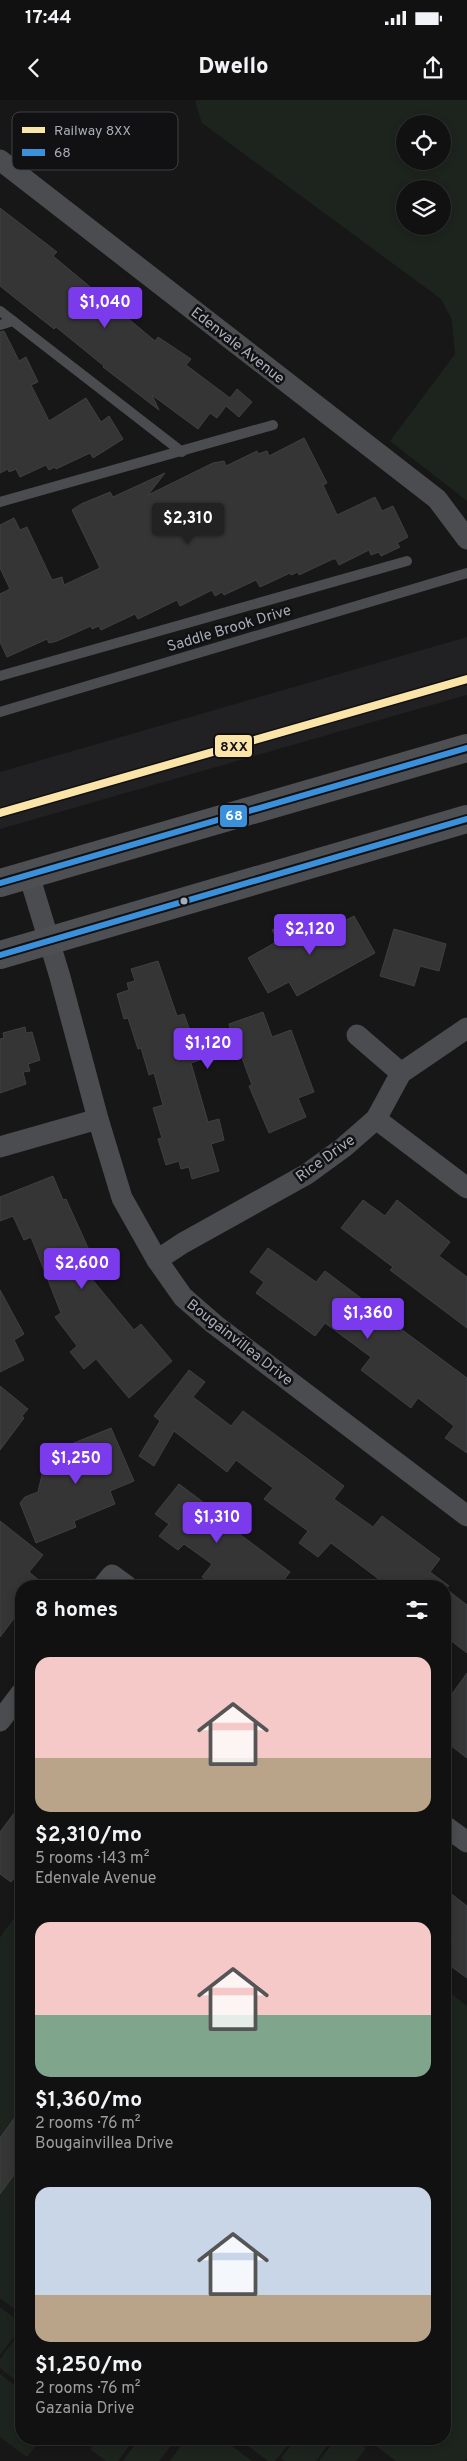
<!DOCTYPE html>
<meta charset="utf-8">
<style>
body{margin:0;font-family:Overpass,sans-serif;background:#1e1f1f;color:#f1f3f6;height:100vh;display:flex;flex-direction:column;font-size:19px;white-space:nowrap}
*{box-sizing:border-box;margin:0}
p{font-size:16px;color:#9c9d9f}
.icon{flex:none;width:28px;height:28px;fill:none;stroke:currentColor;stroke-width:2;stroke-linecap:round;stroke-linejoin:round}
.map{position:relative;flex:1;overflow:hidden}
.sheet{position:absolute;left:15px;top:1480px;width:436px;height:865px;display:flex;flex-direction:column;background:#111;border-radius:20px;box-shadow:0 2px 8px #0003,0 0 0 1px #303131}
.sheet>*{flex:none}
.buttons{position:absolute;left:396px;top:15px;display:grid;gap:10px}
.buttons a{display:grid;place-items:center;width:55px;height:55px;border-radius:50%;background:#111;box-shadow:0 2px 8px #0003,0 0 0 1px #303131;font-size:25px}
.price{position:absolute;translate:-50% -42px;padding:0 11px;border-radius:5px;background:#7c3aed;color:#fff;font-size:16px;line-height:32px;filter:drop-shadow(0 1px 2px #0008)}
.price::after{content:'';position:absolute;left:50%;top:30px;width:15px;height:11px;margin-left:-8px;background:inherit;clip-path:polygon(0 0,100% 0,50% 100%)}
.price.current{background:#222;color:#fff}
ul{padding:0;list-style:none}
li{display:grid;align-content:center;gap:10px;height:265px;padding:0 20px}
li span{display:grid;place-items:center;height:155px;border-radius:15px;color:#555}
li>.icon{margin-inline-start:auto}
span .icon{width:90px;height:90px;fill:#fffc;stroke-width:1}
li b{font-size:21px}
h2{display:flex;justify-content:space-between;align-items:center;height:60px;padding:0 20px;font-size:21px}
.status{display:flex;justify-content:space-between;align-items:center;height:35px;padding:0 25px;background:#111;direction:ltr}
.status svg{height:14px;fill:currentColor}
header{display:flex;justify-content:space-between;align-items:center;height:65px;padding:0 20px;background:#111;font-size:22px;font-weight:800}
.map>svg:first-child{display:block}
</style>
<div class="status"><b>17:44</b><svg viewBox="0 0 49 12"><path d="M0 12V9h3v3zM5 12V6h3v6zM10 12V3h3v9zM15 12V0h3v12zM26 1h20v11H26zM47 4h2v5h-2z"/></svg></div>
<header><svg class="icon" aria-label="back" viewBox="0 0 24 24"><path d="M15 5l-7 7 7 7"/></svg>Dwello<svg class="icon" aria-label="share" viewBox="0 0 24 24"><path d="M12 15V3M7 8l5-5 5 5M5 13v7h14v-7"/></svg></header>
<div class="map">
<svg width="467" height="2361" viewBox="0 0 467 2361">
<rect width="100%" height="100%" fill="#171717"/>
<polygon fill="#212123" points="467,537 467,595 0,729 0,672"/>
<g fill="#1d241e" fill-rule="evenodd">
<path d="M 197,0 L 467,0 L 467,401 L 390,341 L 455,254 L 452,220 L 441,199 L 202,23 L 195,2 ZM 405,24 L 442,24 L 442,61 L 405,61 ZM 405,89 L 442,89 L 442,126 L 405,126 Z"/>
<polygon points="21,1809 21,2214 0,2198 0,1837"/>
<polygon points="445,1889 467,1906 467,2358 465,2361 396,2361 367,2339 445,2339"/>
<polygon points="0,2207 21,2223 21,2228 0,2255"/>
<polygon points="21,2231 21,2285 0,2268 0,2259"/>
<polygon points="0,2274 21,2290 21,2339 41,2339 27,2357 0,2337"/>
<polygon points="97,2339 134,2339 118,2361 106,2361 90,2349"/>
<polygon points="139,2339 176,2339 159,2361 123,2361"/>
<polygon points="186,2339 222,2339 252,2361 170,2361"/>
<polygon points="239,2339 293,2339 275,2361 268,2361"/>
<polygon points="296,2339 332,2339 316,2361 285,2361 281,2358"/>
<polygon points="336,2339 354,2339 366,2348 356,2361 319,2361"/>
</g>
<g fill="#353536" stroke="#3f4043">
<polygon points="0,108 57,152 53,156 155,241 158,237 191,259 186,265 230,298 237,289 252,302 239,317 226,306 217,318 210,313 198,329 152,295 159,310 103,267 104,266 56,227 54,229 0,186"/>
<polygon points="4,231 19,261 26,257 38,282 31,285 49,321 86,298 101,322 109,316 123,339 93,358 90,353 56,369 55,367 49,370 46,365 20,377 16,369 9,372 8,369 0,373 0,232"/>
<polygon points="304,338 327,383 323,385 337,415 375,397 382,411 393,406 408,437 397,443 400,447 381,456 379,452 371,455 369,450 339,465 336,459 333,459 299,475 298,472 291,475 290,473 260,487 256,480 224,495 222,492 215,496 212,490 180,506 177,500 138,519 135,514 101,530 99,526 92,529 91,526 57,541 49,543 47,539 7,557 0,542 0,494 10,489 0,468 0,425 14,418 20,430 27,427 52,480 62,477 64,485 100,468 72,410 81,404 110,392 113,397 165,373 148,395 213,363 224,361 226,366 257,351 258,354 267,351 269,356"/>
<polygon points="354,816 375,853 297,896 289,882 268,893 248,858 278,841 272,830 288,821 301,844"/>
<polygon points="394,829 446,844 439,871 420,866 414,886 380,876"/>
<polygon points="158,861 177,916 184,914 194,942 230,928 229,924 263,912 272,937 291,930 314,992 298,998 306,1017 269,1033 249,986 252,985 238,947 191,963 208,1022 219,1019 224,1040 211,1044 219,1071 192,1079 189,1067 181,1069 179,1061 166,1065 158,1039 162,1038 153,1008 163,1005 154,973 149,975 141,948 138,949 128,918 124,919 117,894 129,890 127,883 135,881 131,869"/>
<polygon points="25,927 26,933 32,932 40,960 28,964 30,971 23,972 26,984 0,993 0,939 4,938 3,933"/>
<polygon points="53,1076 63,1100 66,1099 89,1150 78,1155 86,1172 134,1230 141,1224 172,1261 129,1298 96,1259 84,1269 70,1252 77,1246 55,1217 61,1213 31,1137 24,1140 13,1116 0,1121 0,1097"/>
<polygon points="363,1100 385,1116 397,1100 450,1142 439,1156 467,1177 467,1228 390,1170 393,1167 341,1128"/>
<polygon points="268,1148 316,1182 325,1171 366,1202 364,1205 399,1232 401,1229 467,1278 467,1353 445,1338 454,1326 418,1298 411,1308 361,1270 371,1257 325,1223 315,1236 256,1193 264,1182 250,1172"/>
<polygon points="0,1190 24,1234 14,1240 24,1260 0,1272"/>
<polygon points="189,1270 205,1282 193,1297 231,1326 243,1311 293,1348 344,1386 334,1399 373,1427 382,1416 440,1459 430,1472 449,1486 388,1486 331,1443 318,1457 299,1443 308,1431 264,1399 273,1388 236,1360 227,1372 174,1331 154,1366 139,1356 160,1321 154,1316"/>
<polygon points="0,1286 28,1309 22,1316 24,1318 0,1350"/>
<polygon points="111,1328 134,1381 110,1391 115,1404 74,1421 76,1427 36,1443 20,1403 25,1397 38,1392 45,1362 67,1353 64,1347"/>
<polygon points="179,1384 203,1402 201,1405 290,1472 279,1486 214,1486 202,1477 212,1464 184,1444 178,1450 159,1436 169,1424 155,1414"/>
<polygon points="0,1421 43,1455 29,1472 46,1486 21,1486 21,1509 0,1537"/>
<polygon points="445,1488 467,1505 467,1553 445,1536"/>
<polygon points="467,1573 467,1658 445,1641 445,1589 452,1594"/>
<polygon points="21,1704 21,1769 11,1782 0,1774 0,1732"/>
<polygon points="445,1789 467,1806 467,1878 445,1862 445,1851 453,1841 445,1836"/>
<polygon points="21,2009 21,2065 0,2094 0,2038"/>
</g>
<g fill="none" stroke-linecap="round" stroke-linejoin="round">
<g stroke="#4b4c50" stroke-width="10">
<polyline points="0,211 182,352"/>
<polyline points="0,225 13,221"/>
<polyline points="0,402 273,325"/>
<polyline points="0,576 407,461"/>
<polyline points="0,612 467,473"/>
</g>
<g stroke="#4b4c50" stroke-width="21">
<polyline points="0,60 437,399 467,439"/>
<polyline points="29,775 60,877 98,1019 122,1098 157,1160 183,1197 214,1224 467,1416"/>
<polyline points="357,935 401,973"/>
<polyline points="376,1019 467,1088"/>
<polyline points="0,1047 98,1019"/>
<polyline points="157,1160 183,1143 307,1074 344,1047 376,1019 401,973 467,928"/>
<polyline points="103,1486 112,1475 127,1486"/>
<polyline points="0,1621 21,1593"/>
<polyline points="445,1726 467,1742"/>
</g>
<g stroke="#4d4f52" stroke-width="28">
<polyline points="0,783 467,648"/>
<polyline points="0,855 467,719"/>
</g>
<defs>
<g id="bus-1">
<polyline points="0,783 467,648"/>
<polyline points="0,855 467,719"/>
</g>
</defs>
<use href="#bus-1" stroke="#111113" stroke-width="10"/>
<use href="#bus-1" stroke="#3a90db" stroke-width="6"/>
<defs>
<polyline id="rail-1" points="0,713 467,579"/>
</defs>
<use href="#rail-1" stroke="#111113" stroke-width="11"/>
<use href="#rail-1" stroke="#fae4a7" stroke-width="8"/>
</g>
<circle fill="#a8adb8" stroke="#111113" stroke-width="2" cx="184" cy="801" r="4.5"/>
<g text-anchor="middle" stroke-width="5" stroke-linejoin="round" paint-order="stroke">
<g font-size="15" fill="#a8adb8" stroke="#111113">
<text transform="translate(238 245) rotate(38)" y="5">Edenvale Avenue</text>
<text transform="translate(229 528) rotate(-17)" y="5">Saddle Brook Drive</text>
<text transform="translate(325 1058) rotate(-36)" y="5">Rice Drive</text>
<text transform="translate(240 1242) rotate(38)" y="5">Bougainvillea Drive</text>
</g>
</g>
<rect x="12" y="12" width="166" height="58" rx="8" fill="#111113" stroke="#3e4045" stroke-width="1"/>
<rect x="22" y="27" width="23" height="6" fill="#fae4a7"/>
<rect x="22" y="49" width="23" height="7" fill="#3a90db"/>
<g font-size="14" fill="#a8adb8">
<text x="54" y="35">Railway 8XX</text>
<text x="54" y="57">68</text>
</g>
<g stroke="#111113" stroke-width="2">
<rect x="214" y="634" width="39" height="24" rx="5" fill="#fae4a7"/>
<rect x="219" y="704" width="29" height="24" rx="5" fill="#3a90db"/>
</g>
<g font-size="14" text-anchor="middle" font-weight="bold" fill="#fff">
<text x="234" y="720">68</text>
</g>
<g font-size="14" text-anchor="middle" font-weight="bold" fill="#111">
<text x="234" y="651">8XX</text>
</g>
</svg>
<div class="buttons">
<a><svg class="icon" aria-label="locate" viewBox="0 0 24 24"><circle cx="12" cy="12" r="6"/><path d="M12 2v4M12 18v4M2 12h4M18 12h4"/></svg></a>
<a><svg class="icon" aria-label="layers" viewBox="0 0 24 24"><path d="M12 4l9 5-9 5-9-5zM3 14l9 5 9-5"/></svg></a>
</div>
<b class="price" style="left:105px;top:229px">$1,040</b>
<b class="price current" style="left:188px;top:445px">$2,310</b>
<b class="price" style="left:310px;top:856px">$2,120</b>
<b class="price" style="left:208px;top:970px">$1,120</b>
<b class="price" style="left:82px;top:1190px">$2,600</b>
<b class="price" style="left:368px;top:1240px">$1,360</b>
<b class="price" style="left:76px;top:1385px">$1,250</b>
<b class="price" style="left:217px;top:1444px">$1,310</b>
<section class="sheet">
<h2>8 homes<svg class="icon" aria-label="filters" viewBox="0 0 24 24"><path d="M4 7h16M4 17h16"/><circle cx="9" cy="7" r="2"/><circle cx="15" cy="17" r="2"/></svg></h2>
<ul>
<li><span style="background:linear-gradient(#f6c9c9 65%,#b9a48a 0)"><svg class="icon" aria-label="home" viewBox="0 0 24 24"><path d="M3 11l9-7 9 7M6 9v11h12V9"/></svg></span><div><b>$2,310/mo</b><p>5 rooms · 143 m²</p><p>Edenvale Avenue</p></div></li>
<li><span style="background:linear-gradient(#f6c9c9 60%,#7fa58c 0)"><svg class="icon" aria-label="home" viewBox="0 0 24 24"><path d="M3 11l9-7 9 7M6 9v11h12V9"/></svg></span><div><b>$1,360/mo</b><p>2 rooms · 76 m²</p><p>Bougainvillea Drive</p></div></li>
<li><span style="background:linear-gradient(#c9d6e8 70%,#b9a48a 0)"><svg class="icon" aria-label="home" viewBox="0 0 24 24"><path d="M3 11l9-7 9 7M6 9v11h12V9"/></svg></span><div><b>$1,250/mo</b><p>2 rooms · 76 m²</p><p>Gazania Drive</p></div></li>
</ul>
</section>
</div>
